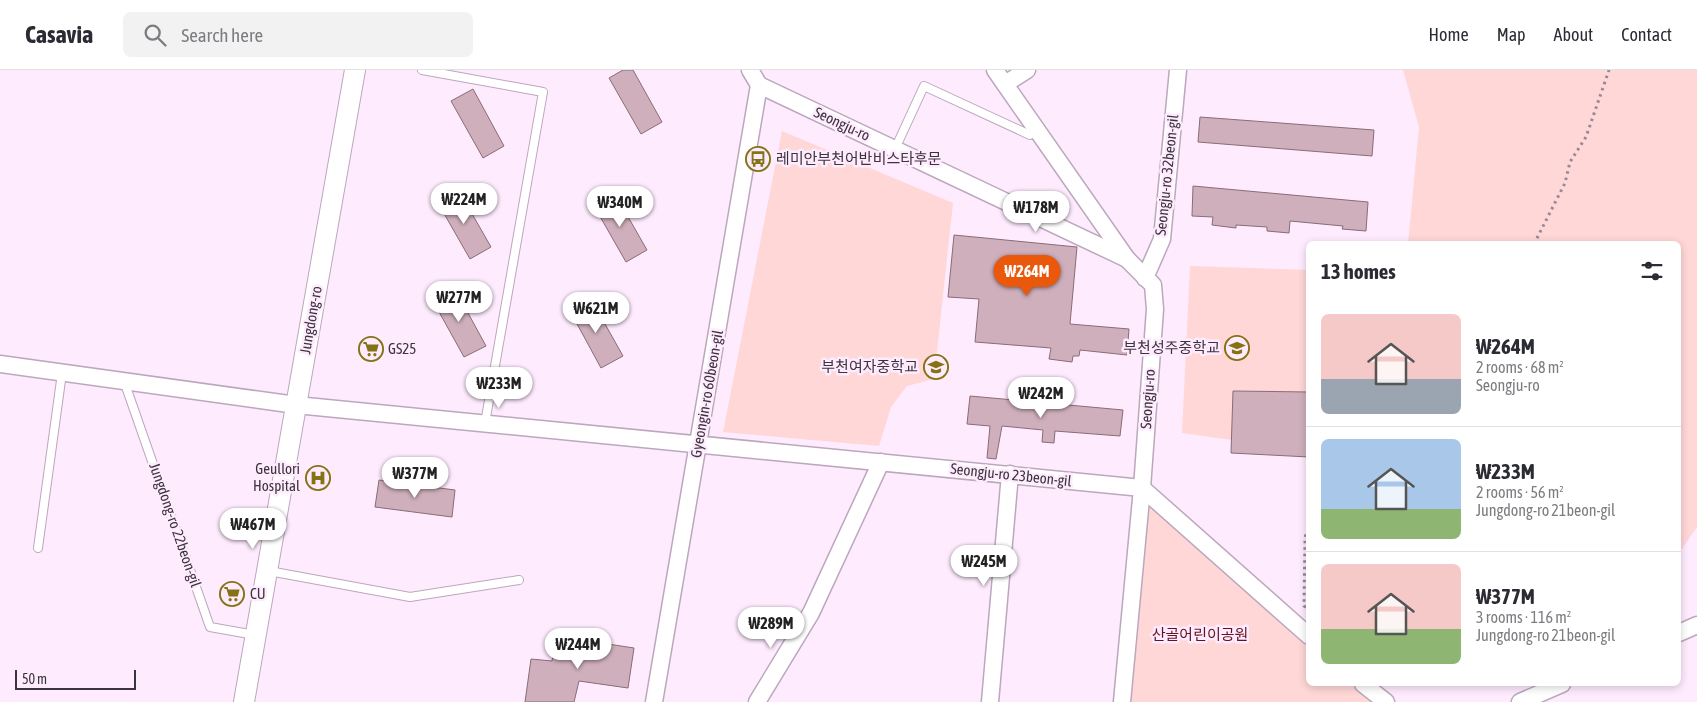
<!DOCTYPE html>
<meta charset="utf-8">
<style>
body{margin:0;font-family:"Asap Condensed","Noto Sans KR",sans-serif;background:#f2f2f3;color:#2b2b33;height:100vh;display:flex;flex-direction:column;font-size:19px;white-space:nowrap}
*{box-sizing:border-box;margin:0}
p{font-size:16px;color:#7c7c81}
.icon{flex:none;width:28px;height:28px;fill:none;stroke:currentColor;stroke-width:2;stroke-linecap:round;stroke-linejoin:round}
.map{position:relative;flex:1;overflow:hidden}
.panel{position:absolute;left:1306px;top:171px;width:375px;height:445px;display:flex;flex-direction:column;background:#fff;border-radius:8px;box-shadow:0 2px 8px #0003}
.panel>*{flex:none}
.scale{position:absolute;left:15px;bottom:12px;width:121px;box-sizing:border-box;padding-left:5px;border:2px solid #3c343d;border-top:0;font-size:14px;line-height:18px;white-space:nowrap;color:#3c343d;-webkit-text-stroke:4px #feebfe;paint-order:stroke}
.price{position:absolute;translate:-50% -42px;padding:0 11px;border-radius:18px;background:#fff;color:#222;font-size:16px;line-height:32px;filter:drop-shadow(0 1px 2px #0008)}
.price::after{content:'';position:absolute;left:50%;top:30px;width:15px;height:11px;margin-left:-8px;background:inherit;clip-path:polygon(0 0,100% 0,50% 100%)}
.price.selected{background:#ea580c;color:#fff}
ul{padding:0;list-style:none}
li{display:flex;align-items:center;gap:15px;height:125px;padding:0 15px}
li+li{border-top:1px solid #e1e1e2}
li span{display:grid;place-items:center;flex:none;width:140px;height:100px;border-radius:8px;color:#555}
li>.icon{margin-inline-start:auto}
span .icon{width:60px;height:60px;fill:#fffc;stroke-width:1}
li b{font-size:21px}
h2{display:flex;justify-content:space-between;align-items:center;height:60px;padding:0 15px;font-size:21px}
header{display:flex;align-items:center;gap:30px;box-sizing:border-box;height:70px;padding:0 25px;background:#fff;border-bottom:1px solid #e1e1e2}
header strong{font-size:24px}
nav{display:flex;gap:28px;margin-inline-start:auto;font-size:18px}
.search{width:350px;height:45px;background:#f2f2f3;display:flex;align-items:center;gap:12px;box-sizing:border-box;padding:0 18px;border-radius:8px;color:#7c7c81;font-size:19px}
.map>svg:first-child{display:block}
</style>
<header>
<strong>Casavia</strong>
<div class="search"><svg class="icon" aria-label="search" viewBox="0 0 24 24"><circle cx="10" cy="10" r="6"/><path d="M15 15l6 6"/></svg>Search here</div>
<nav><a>Home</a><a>Map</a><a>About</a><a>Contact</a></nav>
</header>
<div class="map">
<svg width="1697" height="632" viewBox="0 0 1697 632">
<rect width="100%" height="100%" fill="#feebfe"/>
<g fill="#ffd7d7">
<polygon points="1403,0 1697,0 1697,457 1679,483 1679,174 1408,174 1419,57"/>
<polygon points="782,61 953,133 934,309 907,316 891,337 879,376 723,362"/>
<polygon points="1190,196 1309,200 1309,322 1234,321 1232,370 1182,363"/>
<polygon points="1146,427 1309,572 1309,614 1356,614 1378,632 1125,632"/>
</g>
<g fill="#cfafbc" stroke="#886c77">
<polygon points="623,0 633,0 662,52 641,64 609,8"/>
<polygon points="473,19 504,76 483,88 451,31"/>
<polygon points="1200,47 1374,60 1372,86 1198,72"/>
<polygon points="1193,116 1368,132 1366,161 1342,159 1343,156 1290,151 1289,163 1267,161 1267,157 1236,155 1236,158 1212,155 1213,147 1192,146"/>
<polygon points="459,121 491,177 470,189 438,133"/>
<polygon points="615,124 647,180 626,192 594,136"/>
<polygon points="954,165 1077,177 1070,254 1129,259 1127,285 1080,280 1079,286 1073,286 1072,292 1049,289 1051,278 975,272 979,229 948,227"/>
<polygon points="455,219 486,276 464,287 433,231"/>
<polygon points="591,229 623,286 601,298 570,241"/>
<polygon points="1233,321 1309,322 1309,387 1231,383"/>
<polygon points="970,326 1123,340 1120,366 1055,361 1054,373 1042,372 1043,360 1002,356 996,389 987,388 990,356 967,354"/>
<polygon points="379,410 455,420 452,447 375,437"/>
<polygon points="556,566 634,578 628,618 579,611 574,632 525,632 531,589 552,591"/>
</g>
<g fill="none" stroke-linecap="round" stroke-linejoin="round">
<defs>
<g id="service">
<polyline points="422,0 543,22 485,353"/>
<polyline points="895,79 924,16 1030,65 1038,61"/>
<polyline points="124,311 210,557 255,565"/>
<polyline points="38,478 62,303"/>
<polyline points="269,501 410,527 519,510"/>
</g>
<g id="minor">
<polyline points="750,0 759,15 1127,189 1153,215 1155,239 1142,418 1122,632"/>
<polyline points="995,0 1127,189"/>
<polyline points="1005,14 1027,0"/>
<polyline points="1145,208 1162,169 1178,0"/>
<polyline points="0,294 296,335 1142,418"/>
<polyline points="1142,418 1309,566"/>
<polyline points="1679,563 1697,555"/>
<polyline points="1363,614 1386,632"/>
<polyline points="654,632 759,15"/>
<polyline points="757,632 811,543 881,392"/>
<polyline points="990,632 1010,404"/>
<polyline points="1520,632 1562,614"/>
</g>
<polyline id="tertiary" points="244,632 355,0"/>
</defs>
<use href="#service" stroke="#bca7bd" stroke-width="10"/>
<use href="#minor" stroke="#bca7bd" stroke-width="19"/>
<use href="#tertiary" stroke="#bca7bd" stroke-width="22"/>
<g stroke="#968996" stroke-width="3" stroke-dasharray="2.5 4" stroke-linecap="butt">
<polyline points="1534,174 1565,113 1570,92 1586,67 1609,0"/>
<polyline points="1309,460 1306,461 1305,471 1304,536 1309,539"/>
</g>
<use href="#service" stroke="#fff" stroke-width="8"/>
<use href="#minor" stroke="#fff" stroke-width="16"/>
<use href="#tertiary" stroke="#fff" stroke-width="20"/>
</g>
<defs>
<symbol id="bus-ring" viewBox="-11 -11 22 22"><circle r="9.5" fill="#feebfe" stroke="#847314" stroke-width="1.5"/><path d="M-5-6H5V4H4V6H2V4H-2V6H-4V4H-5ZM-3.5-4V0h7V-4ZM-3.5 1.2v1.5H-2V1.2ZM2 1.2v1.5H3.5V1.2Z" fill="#847314"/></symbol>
<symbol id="school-ring" viewBox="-11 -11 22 22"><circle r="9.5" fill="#feebfe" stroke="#847314" stroke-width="1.5"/><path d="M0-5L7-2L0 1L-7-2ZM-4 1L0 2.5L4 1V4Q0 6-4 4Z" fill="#847314"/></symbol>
<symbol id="supermarket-ring" viewBox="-11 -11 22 22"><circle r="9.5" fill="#feebfe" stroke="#847314" stroke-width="1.5"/><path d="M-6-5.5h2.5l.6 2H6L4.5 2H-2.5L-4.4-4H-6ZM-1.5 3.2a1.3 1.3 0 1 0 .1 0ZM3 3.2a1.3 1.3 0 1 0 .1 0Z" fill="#847314"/></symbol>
<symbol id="hospital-ring" viewBox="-11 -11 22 22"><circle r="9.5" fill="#feebfe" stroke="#847314" stroke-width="1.5"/><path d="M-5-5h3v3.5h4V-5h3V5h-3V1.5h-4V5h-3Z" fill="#847314"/></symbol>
</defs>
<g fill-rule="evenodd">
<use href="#bus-ring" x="744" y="75" width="28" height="28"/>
<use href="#school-ring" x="1223" y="264" width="28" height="28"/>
<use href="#supermarket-ring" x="357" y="265" width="28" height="28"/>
<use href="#school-ring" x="922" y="283" width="28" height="28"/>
<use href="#hospital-ring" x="304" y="394" width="28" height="28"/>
<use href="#supermarket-ring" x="218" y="510" width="28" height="28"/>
</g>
<g text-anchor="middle" stroke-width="5" stroke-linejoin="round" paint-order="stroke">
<g font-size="15" fill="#3c343d" stroke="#feebfe">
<text transform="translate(842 54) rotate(25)" y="5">Seongju-ro</text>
<text transform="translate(1167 105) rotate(-84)" y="5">Seongju-ro 32beon-gil</text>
<text transform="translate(311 250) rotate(-80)" y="5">Jungdong-ro</text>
<text transform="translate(707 324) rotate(-80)" y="5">Gyeongin-ro 60beon-gil</text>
<text transform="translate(1148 329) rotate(-86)" y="5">Seongju-ro</text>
<text transform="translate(1011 405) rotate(6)" y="5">Seongju-ro 23beon-gil</text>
<text transform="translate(175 455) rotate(71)" y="5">Jungdong-ro 22beon-gil</text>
</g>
<g font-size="15" fill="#3c343d" stroke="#feebfe" text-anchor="start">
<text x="776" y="94">레미안부천어반비스타후문</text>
<text x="1220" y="283" text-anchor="end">부천성주중학교</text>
<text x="388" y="284">GS25</text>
<text x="918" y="302" text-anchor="end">부천여자중학교</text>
<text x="300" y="404" text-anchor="end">Geullori<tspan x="300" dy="17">Hospital</tspan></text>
<text x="250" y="529">CU</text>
</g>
<g font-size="15" fill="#67111e" stroke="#feebfe">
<text x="1200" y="570">산골어린이공원</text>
</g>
</g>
</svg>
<div class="scale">50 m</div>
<b class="price" style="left:464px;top:155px">₩224M</b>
<b class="price" style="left:620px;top:158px">₩340M</b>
<b class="price" style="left:1036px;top:163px">₩178M</b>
<b class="price selected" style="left:1027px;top:227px">₩264M</b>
<b class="price" style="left:459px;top:253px">₩277M</b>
<b class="price" style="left:596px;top:264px">₩621M</b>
<b class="price" style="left:499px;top:339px">₩233M</b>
<b class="price" style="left:1041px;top:349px">₩242M</b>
<b class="price" style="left:415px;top:429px">₩377M</b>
<b class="price" style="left:253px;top:480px">₩467M</b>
<b class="price" style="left:984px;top:517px">₩245M</b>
<b class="price" style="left:771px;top:579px">₩289M</b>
<b class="price" style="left:578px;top:600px">₩244M</b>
<section class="panel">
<h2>13 homes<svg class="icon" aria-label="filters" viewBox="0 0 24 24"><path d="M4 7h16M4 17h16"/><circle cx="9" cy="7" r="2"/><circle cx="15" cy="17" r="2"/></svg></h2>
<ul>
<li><span style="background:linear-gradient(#f6c9c9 65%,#9aa5b1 0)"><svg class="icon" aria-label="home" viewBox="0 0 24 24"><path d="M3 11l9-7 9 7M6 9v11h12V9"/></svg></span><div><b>₩264M</b><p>2 rooms · 68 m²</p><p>Seongju-ro</p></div></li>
<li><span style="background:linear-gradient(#a9c7e8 70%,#8fb573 0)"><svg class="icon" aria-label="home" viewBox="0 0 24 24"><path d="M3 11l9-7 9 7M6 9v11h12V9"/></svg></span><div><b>₩233M</b><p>2 rooms · 56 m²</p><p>Jungdong-ro 21beon-gil</p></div></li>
<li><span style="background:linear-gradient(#f6c9c9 65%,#8fb573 0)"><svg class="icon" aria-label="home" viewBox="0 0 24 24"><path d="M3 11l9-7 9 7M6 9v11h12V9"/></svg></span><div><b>₩377M</b><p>3 rooms · 116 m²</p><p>Jungdong-ro 21beon-gil</p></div></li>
</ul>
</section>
</div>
